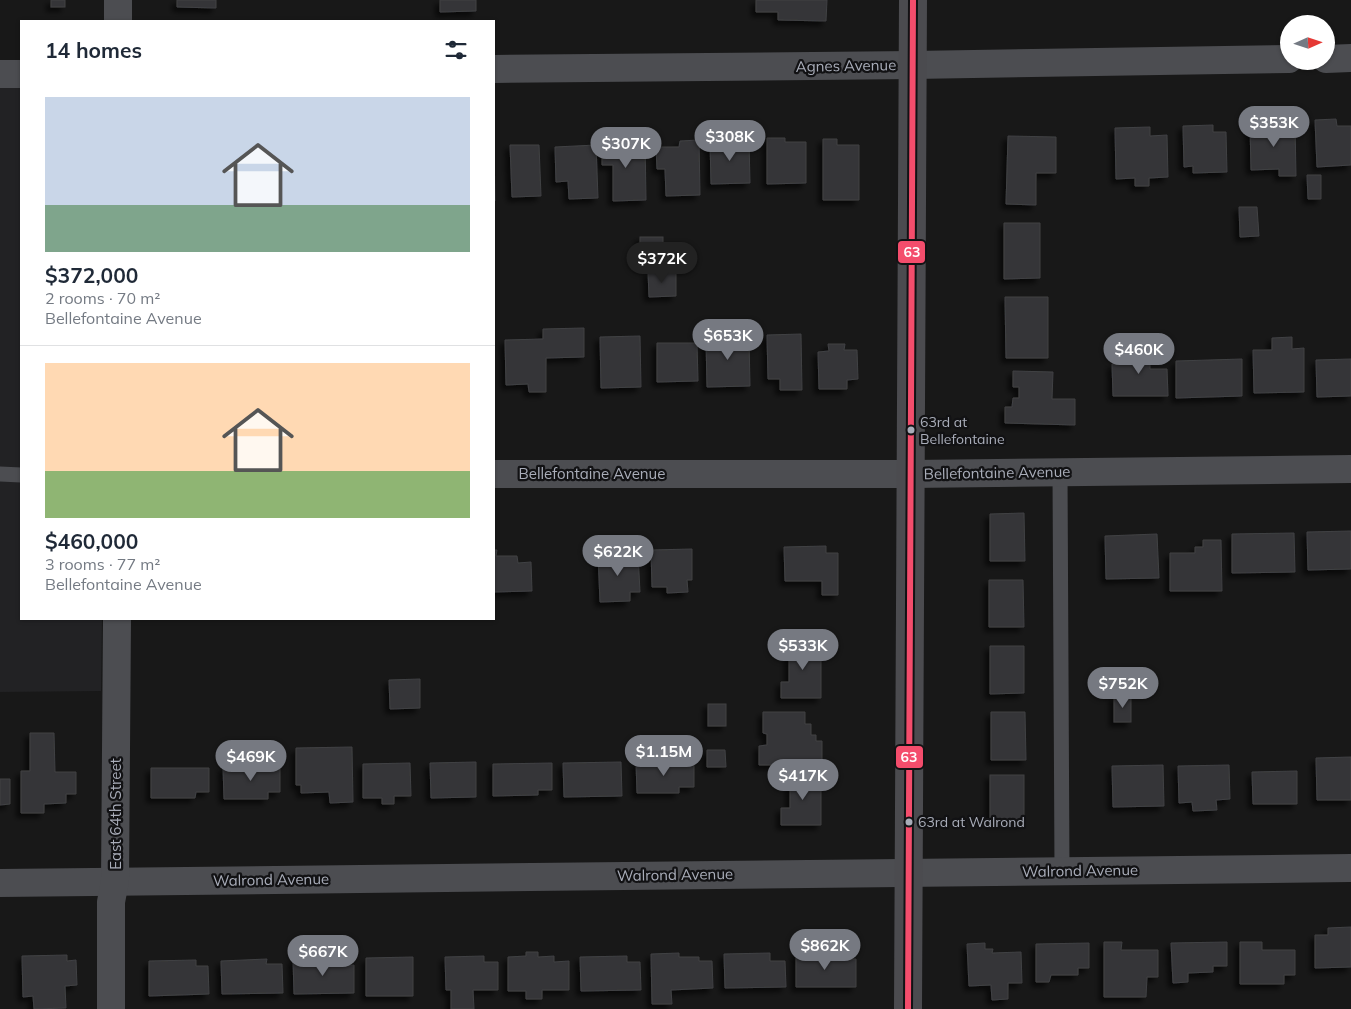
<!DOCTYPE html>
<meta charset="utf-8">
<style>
body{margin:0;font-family:Mulish,sans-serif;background:#f6f6f7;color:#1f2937;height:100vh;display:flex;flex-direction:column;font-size:19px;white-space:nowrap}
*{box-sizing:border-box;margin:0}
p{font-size:16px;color:#747a83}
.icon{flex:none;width:28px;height:28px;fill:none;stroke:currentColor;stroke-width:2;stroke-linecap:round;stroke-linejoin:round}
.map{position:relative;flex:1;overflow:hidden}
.panel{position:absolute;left:20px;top:20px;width:475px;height:600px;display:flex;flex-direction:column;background:#fff;border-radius:0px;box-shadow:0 1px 4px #0004}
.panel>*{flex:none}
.needle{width:32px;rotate:87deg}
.buttons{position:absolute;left:1280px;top:15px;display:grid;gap:10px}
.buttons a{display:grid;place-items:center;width:55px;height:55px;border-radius:50%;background:#fff;box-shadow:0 1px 4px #0004;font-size:25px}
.price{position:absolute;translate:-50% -42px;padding:0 11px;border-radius:18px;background:#767981;color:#fff;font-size:16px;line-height:32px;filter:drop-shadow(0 1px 2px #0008)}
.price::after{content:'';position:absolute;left:50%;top:30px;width:15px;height:11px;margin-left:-8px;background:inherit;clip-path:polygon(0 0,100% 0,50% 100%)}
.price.on{background:#222;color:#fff}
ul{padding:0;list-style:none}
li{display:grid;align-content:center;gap:10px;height:265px;padding:0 25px}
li+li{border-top:1px solid #e0e1e3}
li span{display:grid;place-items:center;height:155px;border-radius:0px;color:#555}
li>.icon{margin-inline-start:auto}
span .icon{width:90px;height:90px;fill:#fffc;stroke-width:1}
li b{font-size:21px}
h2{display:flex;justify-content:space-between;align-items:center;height:60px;padding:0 25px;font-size:21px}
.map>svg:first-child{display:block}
</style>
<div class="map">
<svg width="1351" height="1009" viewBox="0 0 1351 1009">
<defs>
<filter id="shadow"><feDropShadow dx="-4.5" dy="4.5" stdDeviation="2.5" flood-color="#0009"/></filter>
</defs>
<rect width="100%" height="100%" fill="#181818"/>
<polygon fill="#222224" points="21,86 21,619 102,619 101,691 0,692 0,87"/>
<g fill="#363637" stroke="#404144" filter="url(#shadow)">
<rect x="51" y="0" width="14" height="7"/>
<polygon points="177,0 216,0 216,8 177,7"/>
<polygon points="440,0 476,0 476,11 440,12"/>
<polygon points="756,0 827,0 826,21 778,20 778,12 756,12"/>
<polygon points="1336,119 1337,126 1351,126 1351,165 1317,167 1315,120"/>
<polygon points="1295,124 1296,176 1279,176 1279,169 1251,170 1250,125"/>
<polygon points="1213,125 1213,132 1226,132 1227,172 1193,173 1193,166 1184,167 1183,126"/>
<polygon points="1150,127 1150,136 1167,135 1168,177 1149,178 1149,186 1135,186 1135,178 1116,179 1115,128"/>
<polygon points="1008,136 1056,137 1056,173 1036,173 1036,205 1006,204"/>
<polygon points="767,138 785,138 785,142 806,142 806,183 767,184"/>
<polygon points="622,139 622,146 636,146 636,139 645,139 646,200 613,201 613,165 602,165 602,140"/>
<polygon points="823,139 837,139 837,145 859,145 859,200 823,200"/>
<polygon points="699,140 700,195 666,196 665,169 657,169 656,147 679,147 680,141"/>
<polygon points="749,140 750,183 711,184 710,141"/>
<polygon points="494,145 495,201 494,201"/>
<polygon points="510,145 539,145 541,196 512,197"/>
<polygon points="596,145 598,198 569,199 568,181 556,182 555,147"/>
<polygon points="1307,175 1321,175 1321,199 1308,199"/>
<polygon points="1239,207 1257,207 1259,236 1240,237"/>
<polygon points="1004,223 1040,223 1040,278 1004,279"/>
<rect x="640" y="237" width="23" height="28"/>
<polygon points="648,272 676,272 676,296 649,297"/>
<polygon points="1005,297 1048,297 1048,358 1006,358"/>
<polygon points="584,328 584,357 546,358 546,392 529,392 528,384 506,385 505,340 543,339 543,329"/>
<polygon points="723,331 740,331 740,339 749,338 750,386 707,387 706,339 723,339"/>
<polygon points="801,334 802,390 780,390 780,379 768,379 767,335"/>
<polygon points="640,336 641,387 601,388 600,337"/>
<polygon points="1292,337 1292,349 1304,348 1304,392 1254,393 1253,350 1272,350 1272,338"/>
<polygon points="657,343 697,343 698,381 657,382"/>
<polygon points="828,344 845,344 844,350 857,350 858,379 847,380 847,389 819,389 818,352 829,351"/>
<polygon points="1126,345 1150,345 1150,369 1167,369 1168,396 1113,396 1112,364 1127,364"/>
<polygon points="1242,359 1242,396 1176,398 1176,361"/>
<polygon points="1351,359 1351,396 1317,397 1316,360"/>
<polygon points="1013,371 1053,372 1052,399 1075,399 1075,425 1005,423 1005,407 1012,407 1013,398 1019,398 1019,387 1013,387"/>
<polygon points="1024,513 1025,561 990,561 990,514"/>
<polygon points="1351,531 1351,569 1308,570 1307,532"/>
<polygon points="1294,533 1295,572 1232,573 1232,534"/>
<polygon points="1157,534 1159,578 1106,579 1105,536"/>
<polygon points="1203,540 1221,540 1222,591 1170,591 1170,553 1195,553 1195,547 1203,547"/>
<polygon points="826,546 826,553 838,553 838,595 822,595 822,581 785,581 784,547"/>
<polygon points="692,549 692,580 687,580 688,592 667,593 667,587 652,587 651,550"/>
<polygon points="494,550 497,550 496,556 517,556 518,563 531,562 532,591 494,592"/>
<polygon points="638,553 640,592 630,592 630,601 600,602 598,554"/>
<polygon points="989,580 1023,580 1024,627 989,627"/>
<polygon points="789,639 814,639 815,659 821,659 821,698 781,698 781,682 789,682"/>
<polygon points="990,646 1024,646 1024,693 990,694"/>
<polygon points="420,679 420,708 390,709 389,680"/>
<rect x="1114" y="696" width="17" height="26"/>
<rect x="708" y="704" width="18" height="22"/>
<polygon points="763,712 805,712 805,724 811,724 811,735 816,735 816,741 822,741 822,761 784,761 782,765 759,765 759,746 767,745 767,734 763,733"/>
<polygon points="991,712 1025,712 1026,760 991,760"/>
<polygon points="30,733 54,733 55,772 76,772 76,794 66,794 66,803 44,804 44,813 21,813 21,771 30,771"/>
<polygon points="352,747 353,802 330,803 329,792 301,793 301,785 296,785 296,748"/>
<polygon points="707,750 725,750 726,767 707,767"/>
<polygon points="1351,757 1351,800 1317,800 1316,758"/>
<polygon points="694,761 694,787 679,787 679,793 637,793 636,762"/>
<polygon points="476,762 476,797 431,798 430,763"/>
<polygon points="621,762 622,796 564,797 563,763"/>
<polygon points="410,763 411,796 394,796 394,804 382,804 382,798 363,798 363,764"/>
<polygon points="552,763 552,790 538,790 538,795 493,796 493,764"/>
<polygon points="1163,765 1164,806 1113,807 1112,766"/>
<polygon points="1229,765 1230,799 1216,800 1217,810 1193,811 1192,802 1179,803 1178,766"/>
<polygon points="280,766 280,792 268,792 268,799 224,799 223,767"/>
<polygon points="151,768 209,768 209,792 196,792 195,798 151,798"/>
<polygon points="790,771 815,771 814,783 821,783 821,825 781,825 781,808 790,808"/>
<polygon points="1297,771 1297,804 1253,804 1252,772"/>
<rect x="990" y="775" width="34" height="48"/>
<polygon points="0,779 10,779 10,804 0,805"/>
<polygon points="1351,927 1351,967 1315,968 1315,935 1328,935 1328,928"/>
<polygon points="1104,942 1122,942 1121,950 1158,950 1158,977 1147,977 1146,997 1104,997"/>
<polygon points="1227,942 1227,966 1213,966 1213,972 1188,973 1188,982 1173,983 1171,943"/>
<polygon points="1240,942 1262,942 1262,950 1295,950 1295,975 1284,975 1284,984 1240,984"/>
<polygon points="985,943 985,949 993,949 992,953 1021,952 1022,983 1008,983 1008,999 992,1000 991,985 969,986 967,944"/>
<polygon points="1089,943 1089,968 1078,968 1078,975 1051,975 1049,982 1036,982 1036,944"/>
<polygon points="526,952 538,952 538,957 554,956 554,962 569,961 569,990 542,990 542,999 526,999 526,991 508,991 508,957 526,956"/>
<polygon points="679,953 679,957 699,957 699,961 712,961 713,988 671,990 672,1004 652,1004 651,954"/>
<polygon points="770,953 770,961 785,961 786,987 725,988 724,954"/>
<polygon points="796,953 841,953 841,959 856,959 856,987 796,987"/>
<polygon points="67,955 67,961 76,960 77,985 65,986 66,1008 34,1009 33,996 23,997 22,956"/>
<polygon points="484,956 484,962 498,962 498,990 473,990 474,1009 451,1009 451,990 446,990 445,957"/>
<polygon points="627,956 627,962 640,962 641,990 581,991 580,957"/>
<polygon points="413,957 413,996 366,996 366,958"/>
<polygon points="340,958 340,966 354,965 354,993 294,994 293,959"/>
<polygon points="267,959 266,964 282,964 283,993 222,994 221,961"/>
<polygon points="196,960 196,966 208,966 209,994 149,996 149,961"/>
</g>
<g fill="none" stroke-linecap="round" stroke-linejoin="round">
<g stroke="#4c4d51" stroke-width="15">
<polyline points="1060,473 1062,871"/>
<polyline points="0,474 21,475"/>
</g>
<g stroke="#4c4d51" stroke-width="28">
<polyline points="118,0 118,21"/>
<polyline points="1326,59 1351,58"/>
<polyline points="494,69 913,65 1289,59"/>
<polyline points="0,74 21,74"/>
<polyline points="494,474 911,474 1351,469"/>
<polyline points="0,883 1351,868"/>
<polyline points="111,1009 111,902 115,881 117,619"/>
</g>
<polyline stroke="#4b4b4f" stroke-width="28" points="908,1009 913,0"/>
<defs>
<polyline id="bus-1" points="908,1009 913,0"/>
</defs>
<use href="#bus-1" stroke="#121214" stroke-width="10"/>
<use href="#bus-1" stroke="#f44d6c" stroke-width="6"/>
</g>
<g fill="#a9adb9" stroke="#121214" stroke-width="2">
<circle cx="911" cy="430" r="4.5"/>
<circle cx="909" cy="822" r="4.5"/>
</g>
<g text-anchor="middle" stroke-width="4.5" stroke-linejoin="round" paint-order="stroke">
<g font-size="14" fill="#a9adb9" stroke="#121214" text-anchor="start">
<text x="920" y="427">63rd at<tspan x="920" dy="17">Bellefontaine</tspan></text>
<text x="918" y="827">63rd at Walrond</text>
</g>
<g font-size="15" fill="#a9adb9" stroke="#121214">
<text transform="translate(846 66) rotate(-1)" y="5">Agnes Avenue</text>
<text transform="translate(997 473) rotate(-1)" y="5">Bellefontaine Avenue</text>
<text x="592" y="479">Bellefontaine Avenue</text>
<text transform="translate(116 814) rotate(-90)" y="5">East 64th Street</text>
<text transform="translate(1080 871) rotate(-1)" y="5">Walrond Avenue</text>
<text transform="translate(675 875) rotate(-1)" y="5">Walrond Avenue</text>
<text transform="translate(271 880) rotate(-1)" y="5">Walrond Avenue</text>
</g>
</g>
<g stroke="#121214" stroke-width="2">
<rect x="897" y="240" width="29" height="24" rx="5" fill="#f44d6c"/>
<rect x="895" y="745" width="29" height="24" rx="5" fill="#f44d6c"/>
</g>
<g font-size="14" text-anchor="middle" font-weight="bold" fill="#fff">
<text x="912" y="257">63</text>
<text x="909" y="762">63</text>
</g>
</svg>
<div class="buttons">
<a><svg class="needle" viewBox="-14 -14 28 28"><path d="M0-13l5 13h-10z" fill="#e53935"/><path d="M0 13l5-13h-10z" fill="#747a83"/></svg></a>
</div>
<b class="price" style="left:1274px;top:148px">$353K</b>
<b class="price" style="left:730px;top:162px">$308K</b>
<b class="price" style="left:626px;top:169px">$307K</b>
<b class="price on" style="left:662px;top:284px">$372K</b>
<b class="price" style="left:728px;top:361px">$653K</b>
<b class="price" style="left:1139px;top:375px">$460K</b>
<b class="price" style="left:618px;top:577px">$622K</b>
<b class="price" style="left:803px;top:671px">$533K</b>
<b class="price" style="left:1123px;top:709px">$752K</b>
<b class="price" style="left:664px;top:777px">$1.15M</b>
<b class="price" style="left:251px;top:782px">$469K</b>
<b class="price" style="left:803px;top:801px">$417K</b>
<b class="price" style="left:825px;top:971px">$862K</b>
<b class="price" style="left:323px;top:977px">$667K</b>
<section class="panel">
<h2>14 homes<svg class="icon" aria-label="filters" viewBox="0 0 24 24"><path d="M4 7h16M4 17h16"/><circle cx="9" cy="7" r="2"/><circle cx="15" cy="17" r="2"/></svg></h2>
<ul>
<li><span style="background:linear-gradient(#c9d6e8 70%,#7fa58c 0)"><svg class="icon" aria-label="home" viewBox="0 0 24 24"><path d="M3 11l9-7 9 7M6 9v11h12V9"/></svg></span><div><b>$372,000</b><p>2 rooms · 70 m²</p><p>Bellefontaine Avenue</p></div></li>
<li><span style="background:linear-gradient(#ffd9b3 70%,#8fb573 0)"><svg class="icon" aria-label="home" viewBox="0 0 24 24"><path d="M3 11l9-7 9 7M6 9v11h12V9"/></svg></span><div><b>$460,000</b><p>3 rooms · 77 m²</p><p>Bellefontaine Avenue</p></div></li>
</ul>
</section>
</div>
